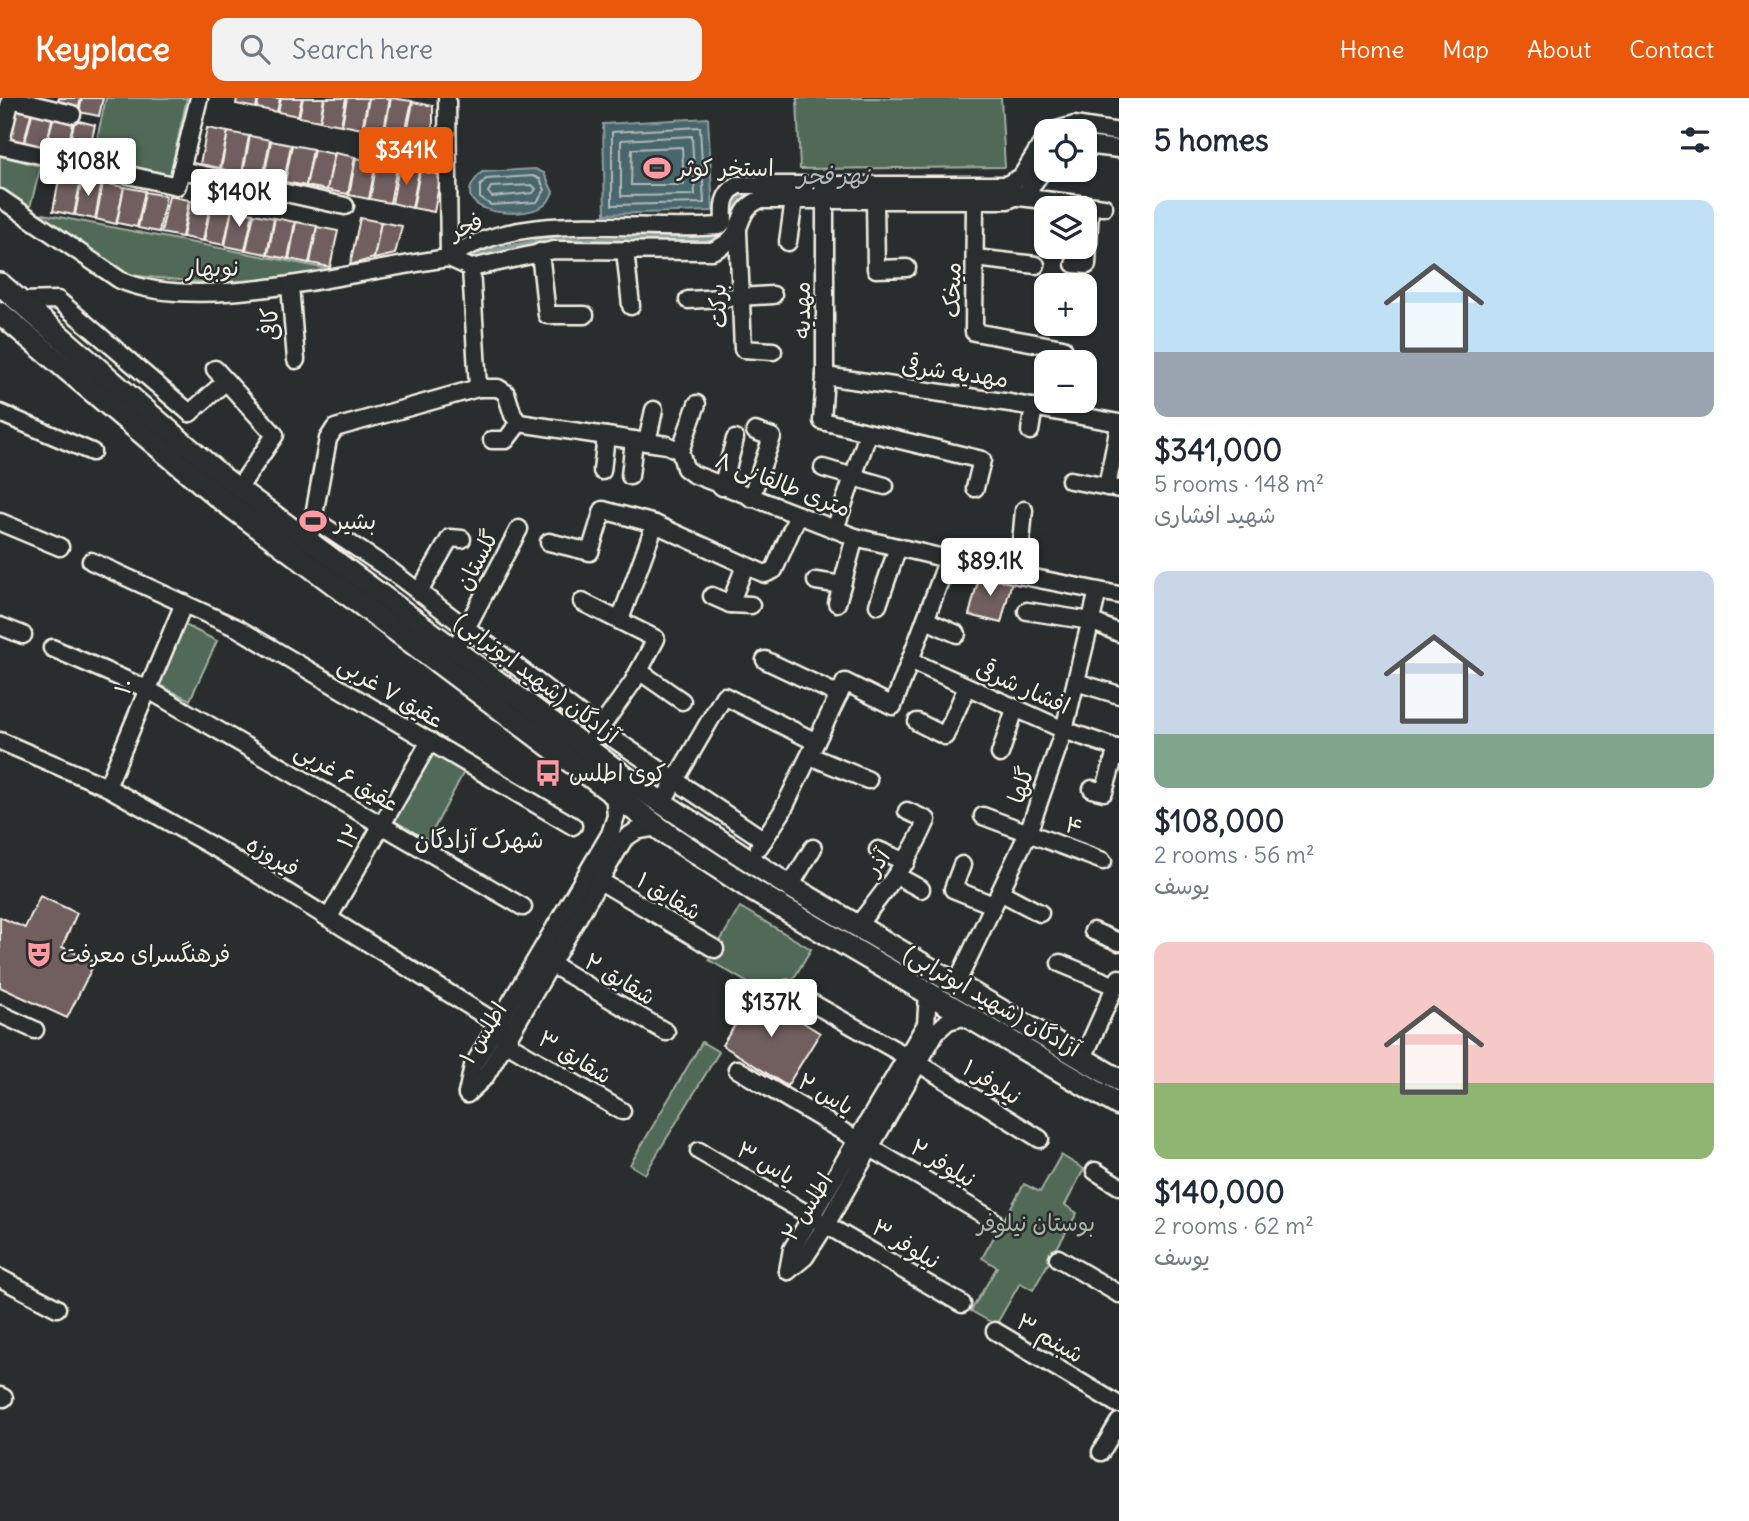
<!DOCTYPE html>
<meta charset="utf-8">
<style>
body{margin:0;font-family:Delius,"Playpen Sans Arabic",sans-serif;background:#f2f2f3;color:#1f2937;height:100vh;display:flex;flex-direction:column;font-size:26px;white-space:nowrap}
*{box-sizing:border-box;margin:0}
p{font-size:23px;color:#747a83}
.icon{flex:none;width:38px;height:38px;fill:none;stroke:currentColor;stroke-width:2;stroke-linecap:round;stroke-linejoin:round}
.map{position:relative;flex:1;overflow:hidden}
.sheet{display:flex;flex-direction:column;background:#fff;width:630px}
.sheet>*{flex:none}
.fabs{position:absolute;left:1034px;top:21px;display:grid;gap:14px}
.fabs a{display:grid;place-items:center;width:63px;height:63px;border-radius:14px;background:#fff;box-shadow:0 2px 5px #0004;font-size:35px}
.price{position:absolute;translate:-50% -60px;padding:0 16px;border-radius:7px;background:#fff;color:#222;font-size:23px;line-height:46px;filter:drop-shadow(0 2px 4px #0008)}
.price::after{content:'';position:absolute;left:50%;top:42px;width:21px;height:16px;margin-left:-10px;background:inherit;clip-path:polygon(0 0,100% 0,50% 100%)}
.price.active{background:#ea580c;color:#fff}
ul{padding:0;list-style:none}
li{display:grid;align-content:center;gap:14px;height:371px;padding:0 35px}
li span{display:grid;place-items:center;height:217px;border-radius:14px;color:#555}
li>.icon{margin-inline-start:auto}
span .icon{width:126px;height:126px;fill:#fffc;stroke-width:1}
li b{font-size:30px}
h2{display:flex;justify-content:space-between;align-items:center;height:84px;padding:0 35px;font-size:30px}
header{display:flex;align-items:center;gap:42px;box-sizing:border-box;height:98px;padding:0 35px;background:#ea580c;color:#fff}
header strong{font-size:33px}
nav{display:flex;gap:38px;margin-inline-start:auto;font-size:24px}
.search{width:490px;height:63px;background:#f2f2f3;display:flex;align-items:center;gap:18px;box-sizing:border-box;padding:0 24px;border-radius:14px;color:#747a83;font-size:26px}
main{display:flex;flex:1;min-height:0}
.map>svg:first-child{display:block}
</style>
<header>
<strong>Keyplace</strong>
<div class="search"><svg class="icon" aria-label="search" viewBox="0 0 24 24"><circle cx="10" cy="10" r="6"/><path d="M15 15l6 6"/></svg>Search here</div>
<nav><a>Home</a><a>Map</a><a>About</a><a>Contact</a></nav>
</header>
<main>
<div class="map">
<svg width="1119" height="1423" viewBox="0 0 1119 1423">
<rect width="100%" height="100%" fill="#2a2d2e"/>
<filter id="ink" filterUnits="userSpaceOnUse"><feTurbulence type="fractalNoise" baseFrequency=".0143" numOctaves="2"/><feDisplacementMap in="SourceGraphic" scale="14" xChannelSelector="R" yChannelSelector="G"/><feConvolveMatrix kernelMatrix="1 2 1 2 8 2 1 2 1" color-interpolation-filters="sRGB"/></filter>
<g filter="url(#ink)">
<g fill="#516b59" stroke="#a2aea0" stroke-width="2">
<polygon points="106,0 187,0 170,77 93,59"/>
<polygon points="797,0 1001,0 1005,69 800,71"/>
<polygon points="0,58 41,68 30,109 0,90"/>
<polygon points="38,115 334,172 269,183 201,184 127,177"/>
<polygon points="179,524 217,543 190,602 153,584"/>
<polygon points="431,651 466,670 428,742 391,721"/>
<polygon points="740,809 811,851 780,904 709,862"/>
<polygon points="702,944 719,954 645,1076 630,1067"/>
<polygon points="1061,1057 1084,1071 1065,1107 1077,1115 1033,1192 1020,1185 996,1227 971,1213 997,1169 982,1160 1024,1086 1040,1094"/>
</g>
<g fill="#49666d" stroke="#8d9e9e" stroke-width="2">
<polygon points="708,20 713,113 605,116 603,26"/>
<path d="M 535,71 L 544,75 L 553,94 C 550,100 549,105 543,108 C 520,123 440,114 482,74 Z"/>
</g>
<g fill="none" stroke-linecap="round" stroke-linejoin="round">
<g stroke="#b0b9b7" stroke-width="2">
<polygon points="700,29 704,105 612,107 612,34"/>
<polygon points="692,38 695,97 621,98 621,42"/>
<polygon points="682,49 684,87 631,87 632,51"/>
<polygon points="533,78 540,81 545,92 537,104 491,107 480,100 480,88 486,81"/>
<polygon points="532,87 536,91 533,95 492,99 488,94 491,89"/>
</g>
<g stroke="#8d9e9e" stroke-width="4.5">
<polyline points="1085,38 1108,42"/>
<path d="M 466,158 L 546,141 L 712,141 C 738,129 726,112 744,96 L 757,96"/>
</g>
</g>
<g fill="#715e5e" stroke="#f4f1e8" stroke-width="2">
<polygon points="59,0 81,0 78,13 57,8"/>
<polygon points="82,0 103,0 99,18 79,14"/>
<polygon points="237,0 258,0 256,10 236,6"/>
<polygon points="259,0 280,0 277,14 257,10"/>
<polygon points="281,0 302,0 298,18 278,14"/>
<polygon points="303,0 324,0 320,23 299,19"/>
<polygon points="325,0 346,0 341,27 320,23"/>
<polygon points="347,0 368,0 362,31 342,27"/>
<polygon points="369,0 390,0 383,36 363,32"/>
<polygon points="391,0 412,3 404,40 384,36"/>
<polygon points="413,4 433,8 433,46 406,40"/>
<polygon points="12,7 32,12 23,48 3,43"/>
<polygon points="33,12 53,17 45,53 24,48"/>
<polygon points="54,17 74,21 66,58 45,53"/>
<polygon points="75,22 95,27 87,63 66,58"/>
<polygon points="207,30 228,34 220,70 200,66"/>
<polygon points="228,34 249,38 242,75 221,71"/>
<polygon points="250,38 270,42 263,79 243,75"/>
<polygon points="271,43 291,47 284,83 264,80"/>
<polygon points="292,47 313,51 306,88 285,84"/>
<polygon points="314,52 334,56 327,92 306,88"/>
<polygon points="335,55 355,59 348,96 327,92"/>
<polygon points="356,60 376,64 369,101 349,97"/>
<polygon points="377,65 397,69 390,105 370,101"/>
<polygon points="399,69 419,73 412,110 392,105"/>
<polygon points="420,73 441,77 434,114 413,110"/>
<polygon points="60,76 81,80 74,117 53,113"/>
<polygon points="82,80 102,84 95,121 75,117"/>
<polygon points="103,85 124,89 116,126 96,121"/>
<polygon points="124,89 145,93 137,129 117,125"/>
<polygon points="145,94 166,98 159,134 138,130"/>
<polygon points="169,98 189,102 182,139 161,135"/>
<polygon points="190,103 210,107 203,143 183,139"/>
<polygon points="211,107 232,111 224,147 204,143"/>
<polygon points="232,111 253,115 245,152 225,148"/>
<polygon points="254,116 274,120 267,156 246,152"/>
<polygon points="275,120 295,124 288,161 268,157"/>
<polygon points="360,120 381,124 374,160 350,167"/>
<polygon points="296,124 317,128 309,165 289,161"/>
<polygon points="381,124 402,128 395,156 374,161"/>
<polygon points="317,129 338,133 330,169 310,165"/>
<polygon points="980,475 1012,483 1001,525 969,517"/>
<polygon points="40,798 77,815 62,849 95,864 67,920 0,889 0,819 25,830"/>
<polygon points="756,895 820,935 787,988 722,947"/>
</g>
<g fill="none" stroke-linecap="round" stroke-linejoin="round">
<defs>
<g id="minor">
<polyline points="447,0 449,160"/>
<polyline points="11,1 72,16"/>
<polyline points="1053,33 1074,27 1119,34"/>
<polyline points="1085,47 1119,51"/>
<polyline points="0,48 177,88 199,0"/>
<polyline points="0,48 11,0"/>
<polyline points="181,72 345,108"/>
<polyline points="1019,99 1104,109"/>
<path d="M 0,100 L 120,182 C 200,217 361,171 449,160 C 519,110 636,135 719,128 L 724,123 C 723,107 723,97 737,87 L 1006,87 L 1021,79 L 1046,39"/>
<polyline points="875,101 876,171 907,170"/>
<polyline points="825,102 825,278 822,323 982,362 975,390"/>
<polyline points="975,102 974,234 1063,250"/>
<polyline points="738,133 743,251 773,253"/>
<polyline points="788,144 794,102"/>
<polyline points="625,152 631,208"/>
<polyline points="540,154 547,217 585,217"/>
<path d="M 449,160 L 471,170 L 554,152 L 712,153 C 750,138 731,115 759,102 L 1008,102 L 1027,94 L 1046,68"/>
<polyline points="975,160 1036,167"/>
<polyline points="1074,166 1087,167 1090,108"/>
<polyline points="471,170 478,290"/>
<polyline points="290,187 296,262"/>
<polyline points="688,202 773,197"/>
<polyline points="20,203 58,202 190,315"/>
<polyline points="215,271 275,337 238,391"/>
<polyline points="825,278 1010,305 1119,325"/>
<polyline points="0,315 92,354"/>
<polyline points="190,315 226,283"/>
<polyline points="1030,333 1034,309"/>
<polyline points="492,342 506,342 519,325"/>
<polyline points="647,344 654,312"/>
<polyline points="680,353 697,306"/>
<polyline points="823,370 885,388"/>
<polyline points="602,373 606,338"/>
<polyline points="630,378 634,342"/>
<polyline points="1070,382 1119,391"/>
<polyline points="722,389 735,341"/>
<polyline points="1107,389 1119,328"/>
<polyline points="751,400 772,339 755,333"/>
<polyline points="313,421 390,472 599,631 764,742"/>
<polyline points="0,424 60,449"/>
<polyline points="835,431 868,336"/>
<polyline points="309,444 328,341 335,330 478,290 498,290 506,295 513,317 519,325 667,347 680,353 685,370 693,376 855,439 994,472 1119,497"/>
<polyline points="549,444 590,454 603,412 655,426"/>
<polyline points="91,463 239,531 573,728"/>
<polyline points="1018,477 1024,412"/>
<polyline points="816,483 842,487"/>
<polyline points="419,494 450,440 462,441"/>
<polyline points="712,498 730,506 751,507"/>
<polyline points="582,504 656,541 633,584 586,650"/>
<polyline points="837,505 855,439"/>
<polyline points="730,506 745,468"/>
<polyline points="878,507 898,449"/>
<polyline points="1027,513 1091,523 1119,535"/>
<polyline points="620,522 655,426 765,476 774,472 798,417"/>
<polyline points="926,522 957,536"/>
<polyline points="0,528 23,537"/>
<polyline points="52,550 147,591 523,809"/>
<polyline points="455,551 519,431"/>
<polyline points="765,562 839,597"/>
<polyline points="911,563 1064,632 1119,651"/>
<polyline points="639,573 682,603"/>
<polyline points="1076,584 1119,597"/>
<polyline points="917,624 945,638 967,589"/>
<polyline points="0,643 107,689 224,755 511,934"/>
<polyline points="1000,656 1015,611"/>
<polyline points="810,658 868,682"/>
<polyline points="107,689 184,505"/>
<polyline points="1092,691 1104,694 1117,650"/>
<polyline points="662,705 724,598 816,644"/>
<polyline points="983,718 1103,763"/>
<polyline points="759,749 782,714 845,584 893,608 948,461"/>
<polyline points="878,752 906,764"/>
<polyline points="962,767 953,791 993,807"/>
<polyline points="897,778 921,791"/>
<polyline points="600,783 715,851"/>
<polyline points="790,788 813,750"/>
<polyline points="1000,794 1040,815"/>
<polyline points="329,819 430,643"/>
<path d="M 857,828 C 884,794 910,762 927,722 L 907,713"/>
<polyline points="1093,833 1119,844"/>
<polyline points="1060,865 1115,888"/>
<polyline points="551,866 666,934"/>
<polyline points="956,886 1028,735 1064,632 1098,493"/>
<polyline points="787,891 920,966 1040,1041"/>
<polyline points="0,916 35,932"/>
<polyline points="505,944 622,1013"/>
<polyline points="1083,960 1119,880"/>
<polyline points="737,971 993,1122"/>
<polyline points="467,996 473,968 610,736 616,718 614,695"/>
<polyline points="467,996 485,979 624,741 636,733 658,729"/>
<polyline points="699,1053 962,1206"/>
<polyline points="1095,1073 1119,1088"/>
<polyline points="1058,1160 1119,1196"/>
<polyline points="788,1173 805,1159 827,1125 936,934 948,923 967,918"/>
<polyline points="788,1173 792,1151 926,926 928,895"/>
<polyline points="0,1180 57,1210"/>
<polyline points="995,1233 1119,1307"/>
<polyline points="0,1298 4,1300"/>
<polyline points="1101,1354 1119,1324"/>
</g>
<g id="major">
<polyline points="0,186 224,381 644,693 781,783 1119,982"/>
<polyline points="0,215 217,398 667,736 754,793 1119,1007"/>
</g>
</defs>
<use href="#minor" stroke="#f4f1e8" stroke-width="21"/>
<use href="#major" stroke="#f4f1e8" stroke-width="26"/>
<use href="#minor" stroke="#2a2d2e" stroke-width="16"/>
<use href="#major" stroke="#2a2d2e" stroke-width="21"/>
</g>
</g>
<defs>
<symbol id="stadium-bare" viewBox="-9 -9 18 18"><path d="M0-5a6.5 5 0 1 0 0 10a6.5 5 0 1 0 0-10ZM-3.5-1.8h7v3.6h-7Z" fill="#ff9aa2" stroke="#2a2d2e" stroke-width="2.5" paint-order="stroke"/></symbol>
<symbol id="bus-bare" viewBox="-9 -9 18 18"><path d="M-5-6H5V4H4V6H2V4H-2V6H-4V4H-5ZM-3.5-4V0h7V-4ZM-3.5 1.2v1.5H-2V1.2ZM2 1.2v1.5H3.5V1.2Z" fill="#ff9aa2" stroke="#2a2d2e" stroke-width="2.5" paint-order="stroke"/></symbol>
<symbol id="theatre-bare" viewBox="-9 -9 18 18"><path d="M-5-5.5Q0-4 5-5.5V0Q5 5 0 6Q-5 5-5 0ZM-3.3-2.5H-1v1.5H-3.3ZM1-2.5H3.3v1.5H1ZM-2.8 1Q0 5.5 2.8 1Z" fill="#ff9aa2" stroke="#2a2d2e" stroke-width="2.5" paint-order="stroke"/></symbol>
</defs>
<g fill-rule="evenodd">
<use href="#stadium-bare" x="638" y="51" width="38" height="38"/>
<use href="#stadium-bare" x="294" y="404" width="38" height="38"/>
<use href="#bus-bare" x="529" y="656" width="38" height="38"/>
<use href="#theatre-bare" x="20" y="837" width="38" height="38"/>
</g>
<g text-anchor="middle" stroke-width="5" stroke-linejoin="round" paint-order="stroke">
<g font-size="23" fill="#f4f1e8" stroke="#2a2d2e" text-anchor="start">
<text x="678" y="78">استخر کوثر</text>
<text x="334" y="431">بشیر</text>
<text x="569" y="683">کوی اطلس</text>
<text x="60" y="864">فرهنگسرای معرفت</text>
</g>
<g font-size="23" fill="#f4f1e8" stroke="#2a2d2e">
<text transform="translate(466 128) rotate(-23)" y="8">فجر</text>
<text transform="translate(212 170) rotate(-1)" y="8">نوبهار</text>
<text transform="translate(952 192) rotate(-89)" y="8">میخک</text>
<text transform="translate(718 208) rotate(-92)" y="8">برکت</text>
<text transform="translate(802 212) rotate(-90)" y="8">مهدیه</text>
<text transform="translate(270 226) rotate(-94)" y="8">کافی</text>
<text transform="translate(955 274) rotate(8)" y="8">مهدیه شرقی</text>
<text transform="translate(783 386) rotate(21)" y="8">۸ متری طالقانی</text>
<text transform="translate(477 462) rotate(-62)" y="8">گلستان</text>
<text transform="translate(537 580) rotate(37)" y="8">آزادگان (شهید ابوترابی)</text>
<text transform="translate(124 588) rotate(-68)" y="8">۱۰</text>
<text transform="translate(1023 589) rotate(24)" y="8">افشار شرقی</text>
<text transform="translate(391 594) rotate(31)" y="8">عقیق ۷ غربی</text>
<text transform="translate(347 679) rotate(30)" y="8">عقیق ۶ غربی</text>
<text transform="translate(1021 687) rotate(-71)" y="8">گلها</text>
<text transform="translate(1074 728) rotate(20)" y="8">۴</text>
<text transform="translate(349 738) rotate(-60)" y="8">۱۲</text>
<text transform="translate(273 758) rotate(31)" y="8">فیروزه</text>
<text transform="translate(877 764) rotate(-55)" y="8">آذر</text>
<text transform="translate(669 798) rotate(31)" y="8">شقایق ۱</text>
<text transform="translate(620 881) rotate(31)" y="8">شقایق ۲</text>
<text transform="translate(992 903) rotate(30)" y="8">آزادگان (شهید ابوترابی)</text>
<text transform="translate(483 935) rotate(-58)" y="8">اطلس ۱</text>
<text transform="translate(575 959) rotate(31)" y="8">شقایق ۳</text>
<text transform="translate(992 984) rotate(32)" y="8">نیلوفر ۱</text>
<text transform="translate(826 996) rotate(30)" y="8">یاس ۲</text>
<text transform="translate(766 1065) rotate(30)" y="8">یاس ۳</text>
<text transform="translate(943 1065) rotate(31)" y="8">نیلوفر ۲</text>
<text transform="translate(807 1109) rotate(-58)" y="8">اطلس ۲</text>
<text transform="translate(906 1146) rotate(31)" y="8">نیلوفر ۳</text>
<text transform="translate(1050 1240) rotate(31)" y="8">شبنم ۳</text>
</g>
<g font-size="23" fill="#abb5a8" stroke="#2a2d2e">
<text x="1036" y="1133">بوستان نیلوفر</text>
</g>
<g font-size="24" font-style="italic" fill="#b0b9b7" stroke="#2a2d2e">
<text x="833" y="86">نهر فجر</text>
</g>
<g font-size="24" fill="#f4f1e8" stroke="#2a2d2e">
<text x="479" y="750">شهرک آزادگان</text>
</g>
</g>
</svg>
<div class="fabs">
<a><svg class="icon" aria-label="locate" viewBox="0 0 24 24"><circle cx="12" cy="12" r="6"/><path d="M12 2v4M12 18v4M2 12h4M18 12h4"/></svg></a>
<a><svg class="icon" aria-label="layers" viewBox="0 0 24 24"><path d="M12 4l9 5-9 5-9-5zM3 14l9 5 9-5"/></svg></a>
<a>+</a>
<a>−</a>
</div>
<b class="price active" style="left:406px;top:89px">$341K</b>
<b class="price" style="left:88px;top:100px">$108K</b>
<b class="price" style="left:239px;top:131px">$140K</b>
<b class="price" style="left:990px;top:500px">$89.1K</b>
<b class="price" style="left:771px;top:941px">$137K</b>
</div>
<section class="sheet">
<h2>5 homes<svg class="icon" aria-label="filters" viewBox="0 0 24 24"><path d="M4 7h16M4 17h16"/><circle cx="9" cy="7" r="2"/><circle cx="15" cy="17" r="2"/></svg></h2>
<ul>
<li><span style="background:linear-gradient(#bfe0f5 70%,#9aa5b1 0)"><svg class="icon" aria-label="home" viewBox="0 0 24 24"><path d="M3 11l9-7 9 7M6 9v11h12V9"/></svg></span><div><b>$341,000</b><p>5 rooms · 148 m²</p><p>شهید افشاری</p></div></li>
<li><span style="background:linear-gradient(#c9d6e8 75%,#7fa58c 0)"><svg class="icon" aria-label="home" viewBox="0 0 24 24"><path d="M3 11l9-7 9 7M6 9v11h12V9"/></svg></span><div><b>$108,000</b><p>2 rooms · 56 m²</p><p>یوسف</p></div></li>
<li><span style="background:linear-gradient(#f6c9c9 65%,#8fb573 0)"><svg class="icon" aria-label="home" viewBox="0 0 24 24"><path d="M3 11l9-7 9 7M6 9v11h12V9"/></svg></span><div><b>$140,000</b><p>2 rooms · 62 m²</p><p>یوسف</p></div></li>
</ul>
</section>
</main>
